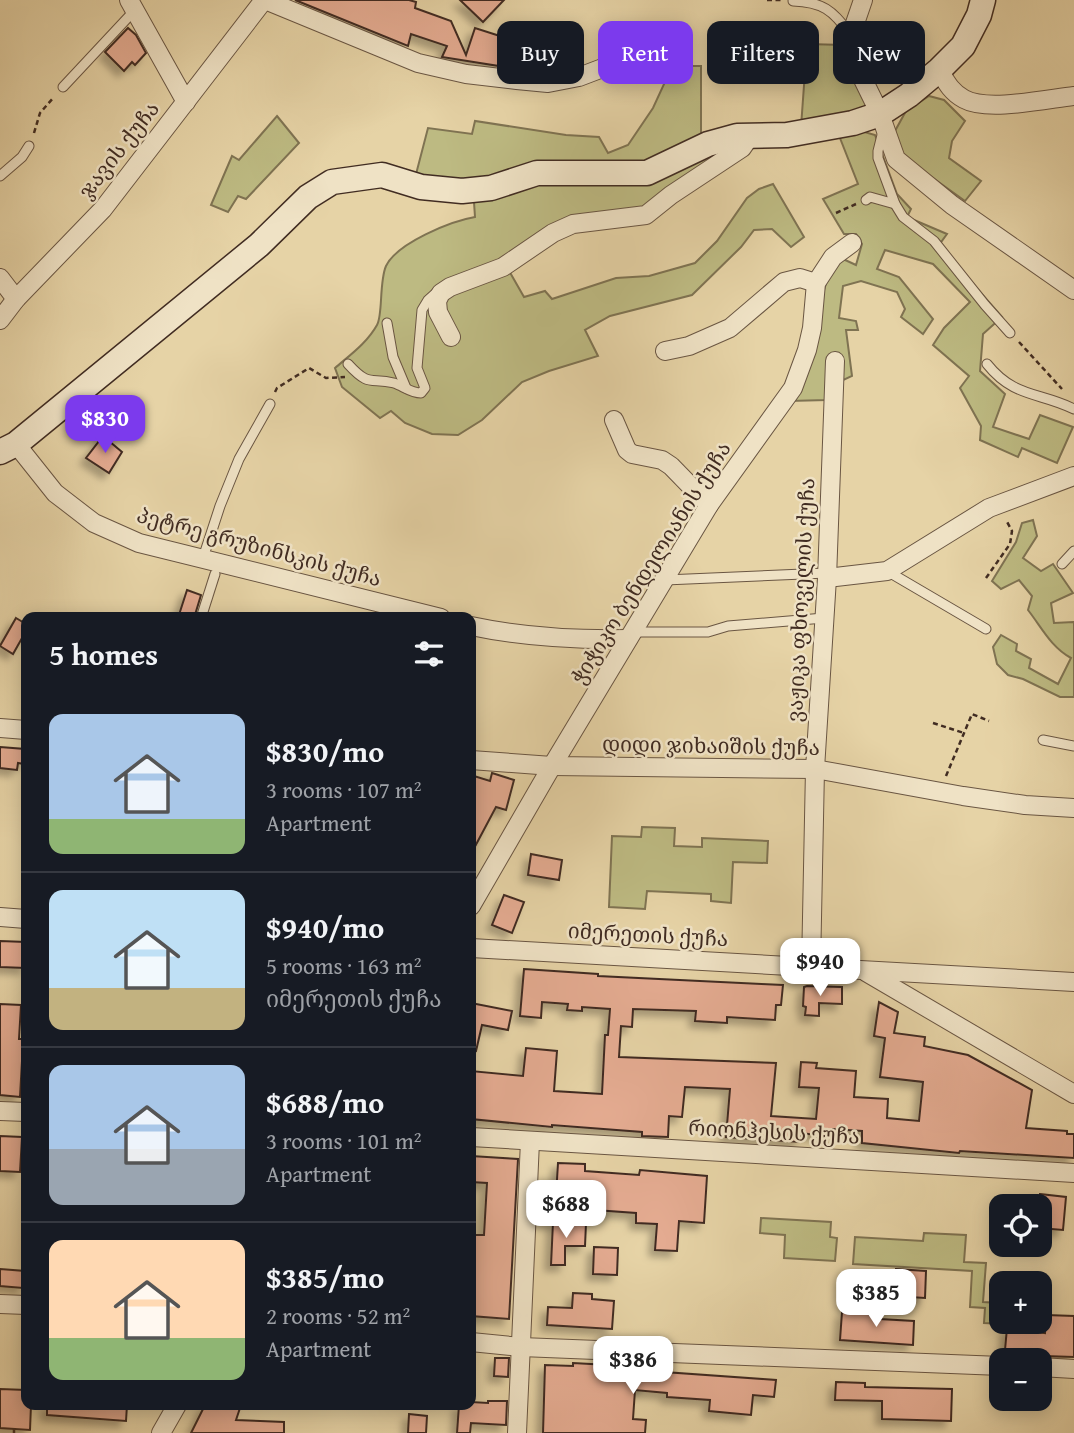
<!DOCTYPE html>
<meta charset="utf-8">
<style>
body{margin:0;font-family:"Gentium Book Plus","Noto Serif Georgian",serif;background:#242831;color:#f1f3f6;height:100vh;display:flex;flex-direction:column;font-size:26px;white-space:nowrap}
*{box-sizing:border-box;margin:0}
p{font-size:23px;color:#9ea1a6}
.icon{flex:none;width:38px;height:38px;fill:none;stroke:currentColor;stroke-width:2;stroke-linecap:round;stroke-linejoin:round}
.map{position:relative;flex:1;overflow:hidden}
.details{position:absolute;left:21px;top:612px;width:455px;height:798px;display:flex;flex-direction:column;background:#171b24;border-radius:14px;box-shadow:0 4px 18px #0003}
.details>*{flex:none}
.top-card{position:absolute;left:497px;top:21px;width:471px;height:63px;display:flex;gap:14px}
.fabs{position:absolute;left:989px;top:1194px;display:grid;gap:14px}
.fabs a{display:grid;place-items:center;width:63px;height:63px;border-radius:14px;background:#171b24;box-shadow:0 4px 18px #0003;font-size:35px}
.price{position:absolute;translate:-50% -60px;padding:0 16px;border-radius:14px;background:#fff;color:#222;font-size:23px;line-height:46px;filter:drop-shadow(0 2px 4px #0008)}
.price::after{content:'';position:absolute;left:50%;top:42px;width:21px;height:16px;margin-left:-10px;background:inherit;clip-path:polygon(0 0,100% 0,50% 100%)}
.price.current{background:#7c3aed;color:#fff}
ul{padding:0;list-style:none}
li{display:flex;align-items:center;gap:21px;height:175px;padding:0 28px}
li+li{border-top:2px solid #363941}
li span{display:grid;place-items:center;flex:none;width:196px;height:140px;border-radius:14px;color:#555}
li>.icon{margin-inline-start:auto}
span .icon{width:84px;height:84px;fill:#fffc;stroke-width:1}
li b{font-size:30px}
h2{display:flex;justify-content:space-between;align-items:center;height:84px;padding:0 28px;font-size:30px}
.chip{padding:0 24px;border-radius:14px;background:#171b24;box-shadow:0 4px 18px #0003;font-size:24px;line-height:63px}
.chip.current{background:#7c3aed;color:#fff}
.map>svg:first-child{display:block}
</style>
<div class="map">
<svg width="1074" height="1433" viewBox="0 0 1074 1433">
<defs>
<filter id="shadow"><feDropShadow dx="-6" dy="6" stdDeviation="3.5" flood-color="#0004"/></filter>
</defs>
<rect width="100%" height="100%" fill="#e6d3a6"/>
<filter id="stains"><feTurbulence type="fractalNoise" baseFrequency=".00286" numOctaves="4"/><feColorMatrix values="0 0 0 0 .2 0 0 0 0 .09 0 0 0 0 .02 0 0 0 .5 -.17"/></filter>
<radialGradient id="worn" r=".72"><stop offset=".6" stop-color="#630" stop-opacity="0"/><stop offset="1" stop-color="#630" stop-opacity=".3"/></radialGradient>
<g fill="#bdba82" stroke="#7f7352" stroke-width="2">
<polygon points="807,44 844,45 870,107 801,127"/>
<polygon points="668,66 701,66 701,136 641,168 499,180 415,178 428,128 472,134 475,121 566,135 599,137 608,153 628,145 653,108 665,82"/>
<polygon points="929,96 944,100 965,121 952,141 949,158 981,181 965,201 901,155 895,131 906,111"/>
<polygon points="277,116 299,143 246,199 238,196 228,212 211,205 232,156 239,160"/>
<polygon points="861,131 875,135 897,194 911,209 907,217 947,234 939,245 1002,317 983,334 980,371 1005,394 993,427 1029,439 1040,415 1073,427 1057,463 1022,448 1018,457 980,440 981,426 960,388 969,376 933,345 944,328 970,302 933,264 885,250 877,269 899,277 933,319 923,334 901,317 905,309 897,292 861,281 843,286 839,318 856,321 858,330 846,330 852,376 843,380 827,400 789,401 830,271 843,259 856,265 862,244 856,234 844,234 823,199 858,184 838,133"/>
<path d="M 730,146 L 643,208 L 572,217 L 508,269 L 524,297 L 545,291 L 552,299 L 616,278 L 649,276 L 695,263 L 717,241 L 747,198 L 759,189 L 773,184 L 804,237 L 791,247 L 772,229 L 754,230 L 741,247 L 692,295 L 610,316 L 585,330 L 598,356 L 549,371 L 522,382 L 482,420 L 458,435 L 432,434 L 405,423 L 391,411 L 380,418 L 342,387 L 335,368 C 350,355 367,343 377,325 C 383,315 379,282 386,266 C 397,243 451,221 475,217 L 474,202 L 525,186 Z"/>
<path d="M 1033,520 L 1037,536 L 1023,558 L 1041,571 L 1053,564 L 1073,593 L 1051,603 L 1054,623 L 1074,622 L 1074,697 L 1060,697 L 1023,679 L 1008,675 L 997,664 L 993,647 L 1001,635 L 1017,644 L 1016,651 L 1031,659 L 1029,668 L 1058,684 L 1071,658 C 1051,647 1042,628 1028,610 L 1032,596 L 1019,580 L 1001,589 L 992,581 L 1016,542 L 1022,523 Z"/>
<polygon points="642,827 675,828 674,846 702,847 702,838 768,841 767,863 733,862 731,903 711,901 711,894 647,891 645,909 609,907 612,836 641,837"/>
<polygon points="761,1218 831,1222 830,1237 837,1238 835,1261 784,1258 785,1235 760,1233"/>
<polygon points="924,1233 966,1235 964,1262 986,1263 983,1302 1000,1303 1001,1321 1027,1321 1027,1325 984,1323 985,1308 970,1307 972,1271 853,1264 855,1237 923,1241"/>
</g>
<g fill="#e4ab91" stroke="#412c22" stroke-width="2" filter="url(#shadow)">
<polygon points="295,0 409,0 416,2 415,8 451,21 466,55 475,28 503,37 499,66 442,57 447,46 411,34 408,46"/>
<polygon points="460,0 504,0 483,22"/>
<polygon points="128,28 136,35 146,53 135,65 132,62 124,71 105,52"/>
<polygon points="103,436 122,452 109,473 86,458"/>
<polygon points="187,590 201,595 194,618 178,618"/>
<polygon points="16,618 26,624 26,631 13,654 0,646"/>
<polygon points="0,747 25,749 24,764 18,763 17,770 0,768"/>
<polygon points="492,773 514,780 506,810 496,807 471,854 471,786 474,776 490,781"/>
<polygon points="531,854 562,860 559,880 528,875"/>
<polygon points="504,895 524,902 512,933 492,925"/>
<polygon points="0,941 26,942 26,968 0,967"/>
<polygon points="524,969 598,974 598,976 783,985 781,1005 776,1005 775,1020 727,1017 727,1023 695,1021 696,1011 633,1009 632,1027 621,1026 619,1057 776,1063 771,1116 816,1119 819,1088 799,1087 801,1062 817,1063 816,1068 856,1071 854,1097 888,1099 887,1118 919,1121 923,1082 880,1077 885,1038 874,1036 879,1002 898,1012 894,1033 925,1037 924,1046 968,1055 1032,1090 1026,1128 1067,1131 1067,1134 1074,1134 1074,1158 960,1151 959,1153 862,1143 862,1131 833,1129 832,1137 800,1133 800,1142 726,1137 730,1089 685,1087 682,1117 669,1116 668,1137 642,1136 642,1132 552,1125 552,1127 471,1119 471,1071 523,1076 526,1048 557,1051 554,1091 602,1094 605,1035 608,1035 610,1009 582,1007 582,1011 567,1010 568,1004 542,1002 541,1018 520,1016"/>
<polygon points="807,986 842,987 842,1004 819,1003 819,1016 805,1015 806,1007 803,1006 804,987"/>
<polygon points="471,1003 512,1011 508,1030 482,1025 476,1051 471,1050"/>
<polygon points="0,1004 21,1005 19,1039 26,1039 26,1062 22,1061 20,1097 0,1095"/>
<polygon points="0,1136 22,1137 20,1172 0,1171"/>
<polygon points="471,1156 518,1159 509,1319 471,1316 471,1235 484,1235 487,1183 471,1182"/>
<polygon points="558,1163 585,1164 585,1171 639,1175 640,1170 707,1176 704,1223 679,1221 677,1251 655,1250 657,1224 636,1223 636,1213 595,1210 596,1198 556,1196"/>
<polygon points="1040,1194 1066,1197 1063,1230 1040,1228"/>
<polygon points="553,1222 586,1223 585,1246 565,1246 565,1265 551,1265"/>
<polygon points="594,1247 618,1248 617,1275 593,1274"/>
<polygon points="0,1269 25,1271 23,1288 0,1286"/>
<polygon points="896,1269 926,1271 925,1298 894,1296"/>
<polygon points="573,1293 592,1294 592,1299 614,1301 612,1329 547,1325 548,1307 572,1308"/>
<polygon points="842,1312 880,1315 880,1319 914,1321 913,1345 840,1340"/>
<polygon points="1046,1315 1074,1316 1074,1357 1044,1356 1044,1354 1005,1350 1007,1328 1045,1333"/>
<polygon points="495,1358 509,1358 508,1377 494,1376"/>
<polygon points="573,1363 608,1365 608,1368 776,1380 774,1397 753,1395 751,1415 709,1411 710,1400 667,1397 667,1393 635,1390 633,1419 646,1420 645,1433 543,1433 545,1365 573,1366"/>
<polygon points="836,1382 865,1383 865,1387 952,1389 951,1421 882,1419 882,1401 835,1400"/>
<polygon points="0,1389 26,1390 26,1405 31,1405 30,1430 0,1428"/>
<polygon points="488,1401 507,1401 506,1425 471,1423 470,1433 457,1433 459,1405 471,1405 471,1402 488,1403"/>
<polygon points="47,1405 127,1405 126,1421 47,1415"/>
<polygon points="205,1405 241,1405 236,1420 284,1422 284,1433 191,1433"/>
<polygon points="409,1414 427,1416 426,1433 408,1433"/>
</g>
<g fill="none" stroke-linecap="round" stroke-linejoin="round">
<defs>
<g id="lane">
<path d="M 793,1 C 822,2 833,10 850,34"/>
<polyline points="63,87 134,11"/>
<polyline points="0,176 22,157 29,146"/>
<polyline points="866,200 870,197 895,204 878,158 878,151 883,131"/>
<polyline points="895,204 903,217 934,241 985,305 1010,333"/>
<polyline points="387,323 393,357 406,388"/>
<path d="M 348,364 C 370,388 370,377 394,383 C 403,386 411,393 421,393 L 425,388 L 417,368 L 422,310 L 428,300 L 438,291"/>
<path d="M 987,364 C 1014,398 1040,392 1074,409"/>
<polyline points="203,558 220,506 239,459 270,404"/>
<polyline points="1062,564 1074,551"/>
<polyline points="887,571 986,629"/>
<polyline points="665,580 827,573"/>
<polyline points="201,618 215,574"/>
<polyline points="633,632 708,632 728,626 824,618"/>
<polyline points="1043,740 1074,746"/>
</g>
<g id="street">
<polyline points="129,0 186,102"/>
<polyline points="265,0 418,63 466,74 517,80 548,83 579,77 663,45"/>
<polyline points="863,0 851,35 854,61 880,114 896,159 952,205 1074,290"/>
<path d="M 939,70 C 946,82 951,92 964,99 C 987,112 1047,99 1074,96"/>
<polyline points="0,278 16,299"/>
<polyline points="0,320 16,299 103,209 264,0"/>
<polyline points="451,337 438,312 437,301 441,293 450,287 503,267 553,233 573,224 646,215 671,195 742,148 751,135"/>
<polyline points="665,351 689,346 730,328 784,282 800,278 816,283"/>
<polyline points="614,420 627,450 632,454 662,460 671,466 709,505"/>
<polyline points="16,444 55,493 94,523 139,543 441,618"/>
<polyline points="827,578 887,571 989,508 1074,476"/>
<path d="M 471,626 C 523,637 574,640 628,639"/>
<polyline points="0,728 26,730"/>
<polyline points="471,760 552,766 815,769 963,796 1025,805 1074,808"/>
<polyline points="471,906 552,766 709,505 793,388 807,350 812,328 816,283 833,257 852,243"/>
<polyline points="0,917 26,919"/>
<polyline points="471,948 1074,982"/>
<polyline points="811,967 815,769 827,578 835,361"/>
<polyline points="866,972 1074,1094"/>
<polyline points="0,1111 26,1112"/>
<polyline points="471,1137 1074,1173"/>
<polyline points="0,1304 26,1305"/>
<polyline points="471,1342 521,1347 1001,1366"/>
<polyline points="1040,1367 1074,1369"/>
<polyline points="161,1433 177,1405"/>
<polyline points="517,1433 530,1141"/>
</g>
<polyline id="secondary" points="0,452 16,444 259,245 308,197 332,182 382,175 421,187 462,191 491,188 537,173 647,173 708,144 737,136 787,135 853,123 880,114 909,95 939,70 963,46 979,15 983,0"/>
</defs>
<use href="#lane" stroke="#6a5643" stroke-width="11"/>
<use href="#street" stroke="#6a5643" stroke-width="20"/>
<use href="#secondary" stroke="#412c22" stroke-width="27"/>
<g stroke="#412c22" stroke-width="2.5" stroke-dasharray="5 3.5" stroke-linecap="butt">
<polyline points="767,0 782,0"/>
<polyline points="34,133 40,113 54,97"/>
<polyline points="836,213 856,204"/>
<polyline points="1019,342 1062,389"/>
<polyline points="275,392 277,388 309,368 326,378 345,377"/>
<polyline points="986,578 1010,544 1012,531 1006,520"/>
<polyline points="933,723 964,733"/>
<polyline points="946,776 972,714 989,721"/>
<polyline points="14,1433 14,1429"/>
</g>
<use href="#lane" stroke="#efe2c5" stroke-width="9"/>
<use href="#street" stroke="#efe2c5" stroke-width="18"/>
<use href="#secondary" stroke="#efe2c5" stroke-width="24"/>
</g>
<g text-anchor="middle" stroke-width="5" stroke-linejoin="round" paint-order="stroke">
<g font-size="21" fill="#412c22" stroke="#efe2c5">
<text transform="translate(119 150) rotate(-52)" y="7">ჯავის ქუჩა</text>
<text transform="translate(259 547) rotate(15)" y="7">პეტრე გრუზინსკის ქუჩა</text>
<text transform="translate(651 563) rotate(-58)" y="7">ჭიჭიკო ბენდელიანის ქუჩა</text>
<text transform="translate(801 600) rotate(-87)" y="7">ვაჟიკა ფხოველის ქუჩა</text>
<text transform="translate(711 746) rotate(1)" y="7">დიდი ჯიხაიშის ქუჩა</text>
<text transform="translate(648 935) rotate(3)" y="7">იმერეთის ქუჩა</text>
<text transform="translate(774 1132) rotate(3)" y="7">რიონჰესის ქუჩა</text>
</g>
</g>
<rect width="100%" height="100%" filter="url(#stains)"/>
<rect width="100%" height="100%" fill="url(#worn)"/>
</svg>
<div class="fabs">
<a><svg class="icon" aria-label="locate" viewBox="0 0 24 24"><circle cx="12" cy="12" r="6"/><path d="M12 2v4M12 18v4M2 12h4M18 12h4"/></svg></a>
<a>+</a>
<a>−</a>
</div>
<b class="price current" style="left:105px;top:455px">$830</b>
<b class="price" style="left:820px;top:998px">$940</b>
<b class="price" style="left:566px;top:1240px">$688</b>
<b class="price" style="left:876px;top:1329px">$385</b>
<b class="price" style="left:633px;top:1396px">$386</b>
<div class="top-card">
<a class="chip">Buy</a>
<a class="chip current">Rent</a>
<a class="chip">Filters</a>
<a class="chip">New</a>
</div>
<section class="details">
<h2>5 homes<svg class="icon" aria-label="filters" viewBox="0 0 24 24"><path d="M4 7h16M4 17h16"/><circle cx="9" cy="7" r="2"/><circle cx="15" cy="17" r="2"/></svg></h2>
<ul>
<li><span style="background:linear-gradient(#a9c7e8 75%,#8fb573 0)"><svg class="icon" aria-label="home" viewBox="0 0 24 24"><path d="M3 11l9-7 9 7M6 9v11h12V9"/></svg></span><div><b>$830/mo</b><p>3 rooms · 107 m²</p><p>Apartment</p></div></li>
<li><span style="background:linear-gradient(#bfe0f5 70%,#c2b280 0)"><svg class="icon" aria-label="home" viewBox="0 0 24 24"><path d="M3 11l9-7 9 7M6 9v11h12V9"/></svg></span><div><b>$940/mo</b><p>5 rooms · 163 m²</p><p>იმერეთის ქუჩა</p></div></li>
<li><span style="background:linear-gradient(#a9c7e8 60%,#9aa5b1 0)"><svg class="icon" aria-label="home" viewBox="0 0 24 24"><path d="M3 11l9-7 9 7M6 9v11h12V9"/></svg></span><div><b>$688/mo</b><p>3 rooms · 101 m²</p><p>Apartment</p></div></li>
<li><span style="background:linear-gradient(#ffd9b3 70%,#8fb573 0)"><svg class="icon" aria-label="home" viewBox="0 0 24 24"><path d="M3 11l9-7 9 7M6 9v11h12V9"/></svg></span><div><b>$385/mo</b><p>2 rooms · 52 m²</p><p>Apartment</p></div></li>
</ul>
</section>
</div>
